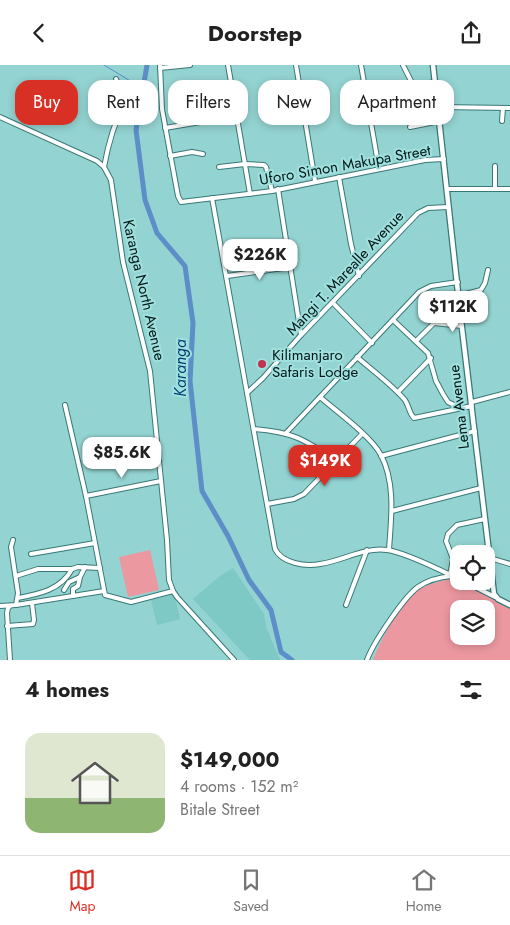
<!DOCTYPE html>
<meta charset="utf-8">
<style>
body{margin:0;font-family:Jost,sans-serif;background:#f6f6f6;color:#222;height:100vh;display:flex;flex-direction:column;font-size:19px;white-space:nowrap}
*{box-sizing:border-box;margin:0}
p{font-size:16px;color:#767676}
.icon{flex:none;width:28px;height:28px;fill:none;stroke:currentColor;stroke-width:2;stroke-linecap:round;stroke-linejoin:round}
.map{position:relative;height:595px;overflow:hidden}
.panel{display:flex;flex-direction:column;background:#fff;flex:1}
.panel>*{flex:none}
.top-card{position:absolute;left:15px;top:15px;width:480px;height:45px;display:flex;gap:10px}
.controls{position:absolute;left:450px;top:480px;display:grid;gap:10px}
.controls a{display:grid;place-items:center;width:45px;height:45px;border-radius:10px;background:#fff;box-shadow:0 2px 8px #0003;font-size:25px}
.price{position:absolute;translate:-50% -42px;padding:0 11px;border-radius:10px;background:#fff;color:#222;font-size:16px;line-height:32px;filter:drop-shadow(0 1px 2px #0008)}
.price::after{content:'';position:absolute;left:50%;top:30px;width:15px;height:11px;margin-left:-8px;background:inherit;clip-path:polygon(0 0,100% 0,50% 100%)}
.price.on{background:#d93025;color:#fff}
ul{padding:0;list-style:none}
li{display:flex;align-items:center;gap:15px;height:125px;padding:0 25px}
li span{display:grid;place-items:center;flex:none;width:140px;height:100px;border-radius:15px;color:#555}
li>.icon{margin-inline-start:auto}
span .icon{width:60px;height:60px;fill:#fffc;stroke-width:1}
li b{font-size:21px}
h2{display:flex;justify-content:space-between;align-items:center;height:60px;padding:0 25px;font-size:21px}
.chip{padding:0 18px;border-radius:15px;background:#fff;box-shadow:0 2px 8px #0003;font-size:18px;line-height:45px}
.chip.on{background:#d93025;color:#fff}
header{display:flex;justify-content:space-between;align-items:center;height:65px;padding:0 25px;background:#fff;font-size:22px;font-weight:700}
.dock{display:flex;justify-content:space-around;align-items:center;height:70px;border-top:1px solid #e0e0e0;background:#fff;font-size:14px;color:#767676}
.dock a{display:grid;justify-items:center;gap:2px}
.dock .on{color:#d93025}
.map>svg:first-child{display:block}
</style>
<header><svg class="icon" aria-label="back" viewBox="0 0 24 24"><path d="M15 5l-7 7 7 7"/></svg>Doorstep<svg class="icon" aria-label="share" viewBox="0 0 24 24"><path d="M12 15V3M7 8l5-5 5 5M5 13v7h14v-7"/></svg></header>
<div class="map">
<svg width="510" height="595" viewBox="0 0 510 595">
<rect width="100%" height="100%" fill="#93d3d1"/>
<g fill="#7ec8c6">
<polygon points="233,503 264,549 266,562 280,595 250,595 193,534 220,511"/>
<polygon points="174,529 180,554 157,560 151,535"/>
</g>
<g fill="#ec98a1" fill-rule="evenodd">
<polygon points="150,485 159,525 128,532 119,492"/>
<path d="M 448,514 L 463,519 L 510,542 L 510,595 L 373,595 C 379,579 402,534 415,526 C 426,520 437,517 448,514 ZM 459,544 L 486,544 L 486,571 L 459,571 Z"/>
</g>
<g fill="none" stroke-linecap="round" stroke-linejoin="round">
<polyline stroke="#5c8ec8" stroke-width="1" points="104,0 142,23"/>
<polyline stroke="#5c8ec8" stroke-width="5" points="147,0 136,65 145,135 157,168 185,201 193,258 190,316 202,426 228,471 249,515 271,545 281,587 292,595"/>
<defs>
<g id="minor">
<polyline points="160,0 162,44 178,131 181,137 272,126 425,95 444,94"/>
<polyline points="228,0 250,129"/>
<polyline points="296,0 315,116"/>
<polyline points="361,0 379,104"/>
<polyline points="403,0 413,20"/>
<polyline points="160,3 190,0"/>
<polyline points="366,28 435,17"/>
<polyline points="438,42 510,43"/>
<polyline points="0,52 97,96 104,102 111,115 123,197 150,306 167,475 169,515 173,526 177,532 234,595"/>
<polyline points="502,56 503,43"/>
<polyline points="410,62 440,56"/>
<polyline points="165,63 236,51"/>
<polyline points="170,91 192,87 203,89"/>
<polyline points="495,101 495,124"/>
<path d="M 104,102 C 108,80 115,56 125,36 L 116,14"/>
<polyline points="219,102 245,99 264,100 266,102 272,126"/>
<polyline points="339,112 351,179 359,211"/>
<polyline points="278,124 301,270"/>
<polyline points="447,124 510,124"/>
<path d="M 212,133 L 275,484 C 282,498 305,502 320,499 C 343,496 363,482 387,485 C 405,487 442,506 459,514"/>
<polyline points="227,211 290,202"/>
<polyline points="458,231 481,225 485,218 488,205"/>
<polyline points="333,238 372,278"/>
<polyline points="393,255 428,288 436,316 443,329 448,337 460,343"/>
<polyline points="416,276 434,258 462,261"/>
<path d="M 357,292 C 373,306 391,319 405,335 C 409,341 409,348 414,353 L 472,341"/>
<polyline points="398,327 431,293"/>
<polyline points="247,328 263,313 301,270 418,148 428,143 448,142"/>
<path d="M 320,332 C 337,347 371,371 381,390 C 396,419 391,454 389,485"/>
<polyline points="472,337 510,327"/>
<polyline points="65,340 86,431 105,530 131,537 173,526"/>
<path d="M 254,364 C 292,367 305,374 335,396"/>
<polyline points="286,368 419,227 431,221 458,217"/>
<polyline points="381,391 475,366"/>
<polyline points="86,431 161,416"/>
<polyline points="267,439 294,434 304,429 362,369"/>
<polyline points="392,446 481,423"/>
<polyline points="13,475 11,482 18,528 16,540"/>
<polyline points="31,489 95,478"/>
<polyline points="490,493 510,499"/>
<polyline points="450,510 453,494 446,476 448,469 457,460 485,454"/>
<polyline points="16,511 38,504 72,504 78,502 100,503"/>
<polyline points="463,516 495,532"/>
<polyline points="64,525 69,517 80,512 85,502"/>
<polyline points="73,531 73,524 78,521 80,512"/>
<path d="M 18,533 C 39,529 61,525 72,504"/>
<polyline points="346,540 367,485"/>
<polyline points="0,541 16,540 104,526"/>
<polyline points="7,561 33,559 34,555 32,538"/>
<polyline points="10,595 7,548 8,543 10,541"/>
<path d="M 367,595 C 373,578 404,532 418,522 C 428,515 440,512 452,511"/>
</g>
<polyline id="major" points="433,0 461,255 494,529 498,534 510,540"/>
</defs>
<use href="#minor" stroke="#387876" stroke-width="6"/>
<use href="#major" stroke="#387876" stroke-width="7"/>
<use href="#minor" stroke="#fff" stroke-width="4"/>
<use href="#major" stroke="#fff" stroke-width="4.5"/>
</g>
<circle fill="#c23252" stroke="#a0e0de" stroke-width="2" cx="262" cy="299" r="5"/>
<g text-anchor="middle" stroke-width="4" stroke-linejoin="round" paint-order="stroke">
<g font-size="15" fill="#001817" stroke="#a0e0de">
<text transform="translate(345 100) rotate(-10)" y="5">Uforo Simon Makupa Street</text>
<text transform="translate(345 208) rotate(-47)" y="5">Mangi T. Marealle Avenue</text>
<text transform="translate(144 225) rotate(77)" y="5">Karanga North Avenue</text>
<text transform="translate(459 342) rotate(-97)" y="5">Lema Avenue</text>
</g>
<g font-size="15" fill="#001817" stroke="#a0e0de" text-anchor="start">
<text x="272" y="295">Kilimanjaro<tspan x="272" dy="17">Safaris Lodge</tspan></text>
</g>
<g font-size="16" font-style="italic" fill="#023a6f" stroke="#a0e0de">
<text transform="translate(180 303) rotate(-90)" y="6">Karanga</text>
</g>
</g>
</svg>
<div class="controls">
<a><svg class="icon" aria-label="locate" viewBox="0 0 24 24"><circle cx="12" cy="12" r="6"/><path d="M12 2v4M12 18v4M2 12h4M18 12h4"/></svg></a>
<a><svg class="icon" aria-label="layers" viewBox="0 0 24 24"><path d="M12 4l9 5-9 5-9-5zM3 14l9 5 9-5"/></svg></a>
</div>
<b class="price" style="left:260px;top:216px">$226K</b>
<b class="price" style="left:453px;top:268px">$112K</b>
<b class="price" style="left:122px;top:414px">$85.6K</b>
<b class="price on" style="left:325px;top:422px">$149K</b>
<div class="top-card">
<a class="chip on">Buy</a>
<a class="chip">Rent</a>
<a class="chip">Filters</a>
<a class="chip">New</a>
<a class="chip">Apartment</a>
</div>
</div>
<section class="panel">
<h2>4 homes<svg class="icon" aria-label="filters" viewBox="0 0 24 24"><path d="M4 7h16M4 17h16"/><circle cx="9" cy="7" r="2"/><circle cx="15" cy="17" r="2"/></svg></h2>
<ul>
<li><span style="background:linear-gradient(#dfe7d0 65%,#8fb573 0)"><svg class="icon" aria-label="home" viewBox="0 0 24 24"><path d="M3 11l9-7 9 7M6 9v11h12V9"/></svg></span><div><b>$149,000</b><p>4 rooms · 152 m²</p><p>Bitale Street</p></div></li>
</ul>
</section>
<nav class="dock">
<a class="on"><svg class="icon" aria-label="map" viewBox="0 0 24 24"><path d="M3 6l6-2 6 2 6-2v14l-6 2-6-2-6 2zM9 4v14M15 6v14"/></svg>Map</a>
<a><svg class="icon" aria-label="saved" viewBox="0 0 24 24"><path d="M7 4h10v16l-5-4-5 4z"/></svg>Saved</a>
<a><svg class="icon" aria-label="home" viewBox="0 0 24 24"><path d="M3 11l9-7 9 7M6 9v11h12V9"/></svg>Home</a>
</nav>
